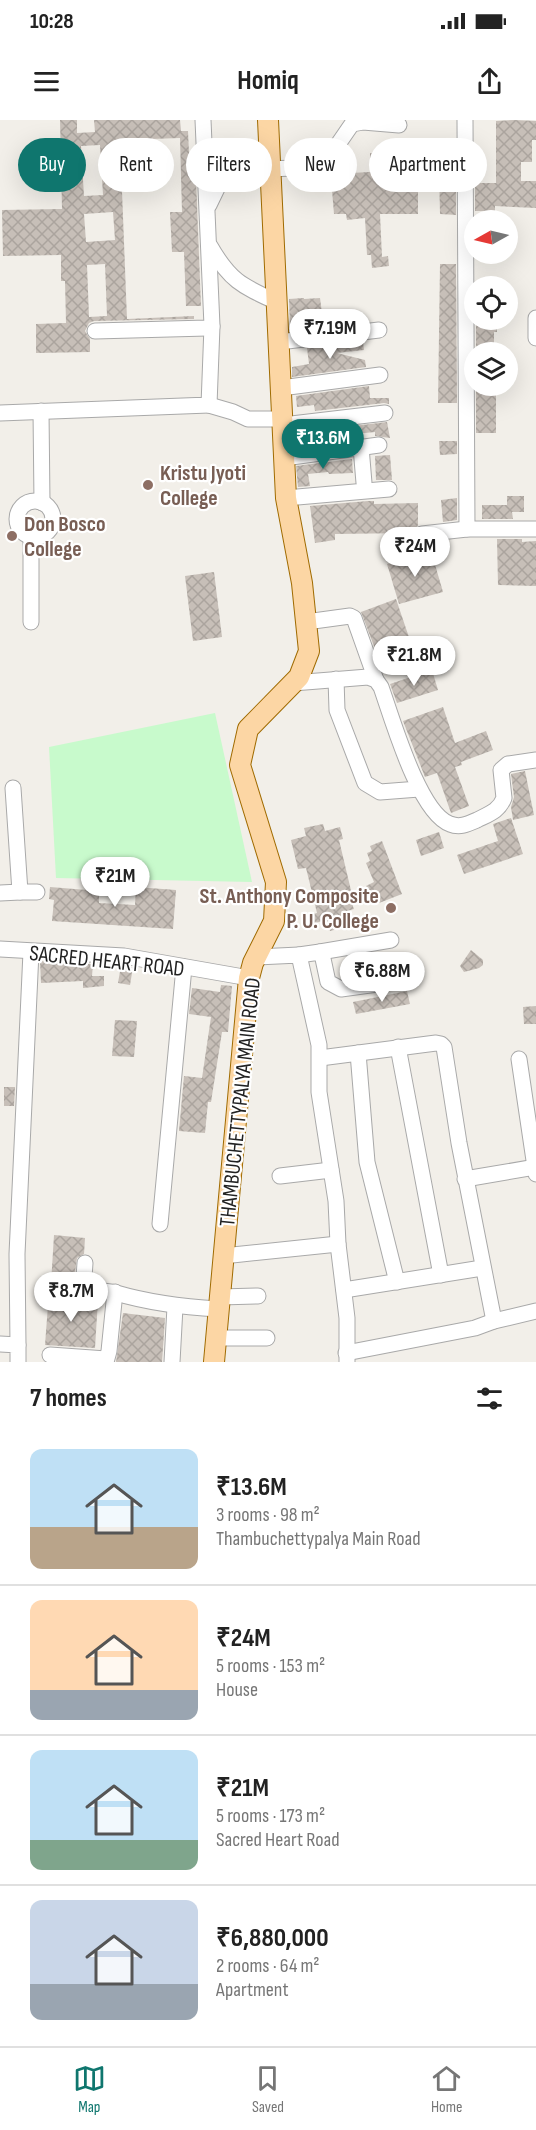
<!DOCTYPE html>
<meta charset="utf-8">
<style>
body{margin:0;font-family:"Sofia Sans Condensed",sans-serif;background:#f2f2f2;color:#222;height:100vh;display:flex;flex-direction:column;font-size:22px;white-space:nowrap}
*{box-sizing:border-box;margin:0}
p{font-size:20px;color:#767676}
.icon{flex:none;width:33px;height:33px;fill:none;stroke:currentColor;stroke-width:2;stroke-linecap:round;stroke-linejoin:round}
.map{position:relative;height:1242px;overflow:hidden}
.drawer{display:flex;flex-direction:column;background:#fff;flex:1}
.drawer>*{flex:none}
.top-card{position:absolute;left:18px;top:18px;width:501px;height:54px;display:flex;gap:12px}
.needle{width:39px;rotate:262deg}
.tools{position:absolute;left:464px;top:90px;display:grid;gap:12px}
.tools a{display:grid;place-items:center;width:54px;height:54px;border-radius:50%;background:#fff;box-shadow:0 6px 24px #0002;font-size:30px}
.price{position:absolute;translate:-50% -51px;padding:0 14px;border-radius:21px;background:#fff;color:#222;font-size:20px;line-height:39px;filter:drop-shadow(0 2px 3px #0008)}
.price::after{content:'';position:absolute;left:50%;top:36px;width:18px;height:14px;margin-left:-9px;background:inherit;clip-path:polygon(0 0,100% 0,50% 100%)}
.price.on{background:#0f766e;color:#fff}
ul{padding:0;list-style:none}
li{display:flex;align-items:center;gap:18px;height:150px;padding:0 30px}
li+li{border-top:2px solid #e0e0e0}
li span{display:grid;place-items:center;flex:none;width:168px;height:120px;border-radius:12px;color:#555}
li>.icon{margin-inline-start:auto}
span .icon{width:72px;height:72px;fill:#fffc;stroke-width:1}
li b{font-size:26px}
h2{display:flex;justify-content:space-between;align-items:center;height:72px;padding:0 30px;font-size:26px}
.chip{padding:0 21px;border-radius:27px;background:#fff;box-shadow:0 6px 24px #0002;font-size:21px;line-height:54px}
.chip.on{background:#0f766e;color:#fff}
.status{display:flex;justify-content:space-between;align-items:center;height:42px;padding:0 30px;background:#fff;direction:ltr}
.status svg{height:16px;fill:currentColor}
header{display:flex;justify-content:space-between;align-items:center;height:78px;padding:0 30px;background:#fff;font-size:27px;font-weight:700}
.tabs{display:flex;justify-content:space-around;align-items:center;height:84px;border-top:2px solid #e0e0e0;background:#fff;font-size:16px;color:#767676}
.tabs a{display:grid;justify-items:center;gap:3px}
.tabs .on{color:#0f766e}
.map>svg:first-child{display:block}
</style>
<div class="status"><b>10:28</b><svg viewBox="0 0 49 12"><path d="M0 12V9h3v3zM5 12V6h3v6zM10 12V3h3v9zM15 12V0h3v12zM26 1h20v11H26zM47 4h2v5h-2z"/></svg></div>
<header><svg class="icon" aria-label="menu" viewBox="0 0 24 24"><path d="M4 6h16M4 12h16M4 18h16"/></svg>Homiq<svg class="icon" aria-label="share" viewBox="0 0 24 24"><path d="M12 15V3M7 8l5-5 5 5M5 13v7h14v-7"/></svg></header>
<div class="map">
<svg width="536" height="1242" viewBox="0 0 536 1242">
<defs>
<pattern id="building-cross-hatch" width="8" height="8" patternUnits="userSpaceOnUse" patternTransform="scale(1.5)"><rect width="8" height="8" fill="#c7bfb8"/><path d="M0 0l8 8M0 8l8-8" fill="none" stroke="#aba49e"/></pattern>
</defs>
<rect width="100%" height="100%" fill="#f2efe9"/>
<polygon fill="#c8facc" points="215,593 252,762 56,758 49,627"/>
<g fill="url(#building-cross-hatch)" fill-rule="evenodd">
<path d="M 60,0 L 77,0 L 77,13 L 95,12 L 94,0 L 180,0 L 181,11 L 188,11 L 189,33 L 195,33 L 201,186 L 186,186 L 184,132 L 172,132 L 170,92 L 182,92 L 180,18 L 120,20 L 127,199 L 194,196 L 194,199 L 94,201 L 89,203 L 85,211 L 90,219 L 90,232 L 36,233 L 36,204 L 66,203 L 65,161 L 61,161 L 61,135 L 3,136 L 2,90 L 62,89 ZM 100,25 L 103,75 L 84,76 L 81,26 ZM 113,92 L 115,120 L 86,122 L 84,94 ZM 105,144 L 107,196 L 89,197 L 87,145 Z"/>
<polygon points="514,0 536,1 536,20 532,20 532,42 521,42 521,61 536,61 536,88 495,86 495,91 475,91 475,63 496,63 496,1"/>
<polygon points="370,33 388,33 388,67 418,67 418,94 380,94 382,137 388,136 389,146 372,148 371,135 367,135 365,98 347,100 346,94 334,94 332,70 351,53 370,52"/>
<polygon points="439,51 456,51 456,95 440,94"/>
<polygon points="440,144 456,144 457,283 438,283"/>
<polygon points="304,178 304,179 320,178 322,193 333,192 334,206 290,211 289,179"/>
<polygon points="476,200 497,200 497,212 494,212 494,232 476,232"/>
<polygon points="363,222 364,230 337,233 365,240 366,247 292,257 292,247 309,244 307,228"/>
<polygon points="369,266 370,278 389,278 389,284 384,283 315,291 314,285 297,287 296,276"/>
<rect x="476" y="266" width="20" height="47"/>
<polygon points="387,302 390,318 375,316 375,312 334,316 335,321 296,327 295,313"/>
<polygon points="439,321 457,321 457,334 440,335"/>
<polygon points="390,335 392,360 376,360 375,336"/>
<polygon points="352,339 353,353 329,354 328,352 308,354 310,366 298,367 296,346"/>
<polygon points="507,376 524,376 524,392 512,392 513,399 482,399 482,385 507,385"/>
<polygon points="457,378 457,400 443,402 441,380"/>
<polygon points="368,381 374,381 374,384 418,383 418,405 413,413 335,414 335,420 315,423 310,386"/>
<polygon points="497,419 522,419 522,422 536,421 536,466 498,465"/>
<polygon points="431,431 443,472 399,484 387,444"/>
<polygon points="214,452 222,517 193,521 185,456"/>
<polygon points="396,479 415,535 382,547 361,492"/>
<polygon points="432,550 438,570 397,583 390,564"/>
<polygon points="443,587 455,623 486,611 493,630 461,642 462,645 455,647 469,686 451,693 437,653 425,657 403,601"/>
<polygon points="525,651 534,695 513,700 511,687 514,677 511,654"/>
<polygon points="511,698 523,734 464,754 457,735 498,721 493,704"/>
<polygon points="323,704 325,711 340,707 343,719 339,720 354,783 352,784 354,789 347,791 350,806 330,811 327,800 311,804 309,795 317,793 306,748 298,749 291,720 306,716 304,708"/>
<polygon points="439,712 444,728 421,736 416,720"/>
<polygon points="382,721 402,774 374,785 366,766 374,762 366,743 370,741 367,733 372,731 370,726"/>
<polygon points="50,767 99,771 99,783 135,785 136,767 176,770 173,809 52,801 54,780 49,779"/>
<polygon points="471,830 483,840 483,845 479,848 464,852 460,846"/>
<polygon points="40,841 93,844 92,856 104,856 104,866 83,868 83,861 41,863"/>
<polygon points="121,846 133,847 130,865 118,863"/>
<polygon points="221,865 232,866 228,912 222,912 211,982 208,982 205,1013 179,1011 184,956 202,958 211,897 189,894 192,868 220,872"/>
<polygon points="407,871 410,884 356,894 353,882"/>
<polygon points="536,886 536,904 524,904 523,887"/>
<polygon points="115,900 137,901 134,937 112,936"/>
<polygon points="4,967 15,967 14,986 4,986"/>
<polygon points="54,1115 85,1118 84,1134 77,1138 74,1160 56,1160 51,1164"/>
<polygon points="49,1172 58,1179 83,1182 98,1180 95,1228 45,1225"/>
<polygon points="123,1193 165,1198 162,1242 116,1242"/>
</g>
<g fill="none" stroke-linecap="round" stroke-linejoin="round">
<defs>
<g id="minor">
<polyline points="465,0 467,409"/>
<circle cx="327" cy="46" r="13"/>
<polyline points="332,33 352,4 363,2 399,5"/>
<polyline points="270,49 314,47"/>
<polyline points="209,85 222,58 241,39 269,29"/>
<path d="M 210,126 C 230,161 242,166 277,182"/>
<polyline points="536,198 536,218"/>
<polyline points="95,211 207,208 212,206 203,0"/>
<polyline points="279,222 379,210"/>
<polyline points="281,268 380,255"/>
<polyline points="209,285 233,292 248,299 283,299"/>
<polyline points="41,291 42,383"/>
<polyline points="0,293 209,285 212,206"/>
<polyline points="283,305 385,293"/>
<polyline points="361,327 364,363"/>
<polyline points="284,338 379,325"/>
<polyline points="286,378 389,369"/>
<circle cx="35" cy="399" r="18"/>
<polyline points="422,414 467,409 536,409"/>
<polyline points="31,417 31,502"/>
<polyline points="306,502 350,496 354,498 376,560"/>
<polyline points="336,559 337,590 365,663 380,672 419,669"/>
<path d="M 293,563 L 368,557 L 376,560 L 381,567 C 392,598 419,693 450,704 C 460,708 468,704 477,700 C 489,694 499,691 504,678 L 501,650 L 508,644 L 536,640"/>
<polyline points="20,772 37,772"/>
<polyline points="0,773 20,772 13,668"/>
<polyline points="0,829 124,836 249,858"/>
<polyline points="320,832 391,820"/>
<polyline points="299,835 320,832 322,834 328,862 341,869 399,861"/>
<polyline points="257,837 299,835 319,925 319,972 336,1081 338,1124 347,1198 347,1242"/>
<polyline points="398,927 441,1155"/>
<polyline points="358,933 367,1042 397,1162"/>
<polyline points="320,938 436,923 441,924 444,927 459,1023 494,1201 536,1191"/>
<polyline points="519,939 536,1054"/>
<polyline points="280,1056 331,1050"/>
<polyline points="465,1059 536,1047"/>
<polyline points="160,1104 184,847"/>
<polyline points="223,1136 338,1124"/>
<path d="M 59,1169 C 73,1171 104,1169 116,1173 C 150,1183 183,1187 218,1189"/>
<polyline points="344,1170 482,1148"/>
<polyline points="83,1172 85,1143"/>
<polyline points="220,1177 258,1176"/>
<polyline points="216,1218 267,1218"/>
<polyline points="0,1224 18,1225 18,1242"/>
<polyline points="18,1225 17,1134 31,832"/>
<polyline points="346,1233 475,1208 494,1201"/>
<polyline points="50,1235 106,1239"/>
<polyline points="106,1242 109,1231 115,1172"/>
<polyline points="172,1242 175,1187"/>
</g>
<polyline id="major" points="214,1242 249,858 253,843 274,801 276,762 240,645 248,609 299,557 309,531 302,463 286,378 268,0"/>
</defs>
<use href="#minor" stroke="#a9a9a9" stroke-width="17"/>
<use href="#major" stroke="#a06b00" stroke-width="22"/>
<use href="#minor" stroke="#fff" stroke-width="15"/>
<use href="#major" stroke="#fcd6a4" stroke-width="20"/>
</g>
<g fill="#8d6e63" stroke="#fff" stroke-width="2">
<circle cx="148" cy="365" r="6"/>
<circle cx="12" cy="416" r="6"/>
<circle cx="391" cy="788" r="6"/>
</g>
<g text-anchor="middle" stroke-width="4.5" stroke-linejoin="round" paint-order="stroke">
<g font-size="22" font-weight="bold" fill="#785e54" stroke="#fff" text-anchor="start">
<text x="160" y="360">Kristu Jyoti<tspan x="160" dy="25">College</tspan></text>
<text x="24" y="411">Don Bosco<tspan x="24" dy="25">College</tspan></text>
<text x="379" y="783" text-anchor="end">St. Anthony Composite<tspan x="379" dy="25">P. U. College</tspan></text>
</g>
<g font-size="22" fill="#222" stroke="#fff">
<text transform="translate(107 840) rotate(6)" y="8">SACRED HEART ROAD</text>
<text transform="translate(239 982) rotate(-84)" y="8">THAMBUCHETTYPALYA MAIN ROAD</text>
</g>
</g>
</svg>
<div class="tools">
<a><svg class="needle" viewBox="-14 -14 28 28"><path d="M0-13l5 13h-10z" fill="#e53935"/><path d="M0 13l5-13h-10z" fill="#767676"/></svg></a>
<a><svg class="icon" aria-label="locate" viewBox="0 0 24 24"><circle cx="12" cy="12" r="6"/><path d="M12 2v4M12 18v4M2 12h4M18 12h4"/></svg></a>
<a><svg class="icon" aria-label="layers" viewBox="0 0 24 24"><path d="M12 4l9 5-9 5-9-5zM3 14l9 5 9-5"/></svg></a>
</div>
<b class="price" style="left:330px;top:240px">₹7.19M</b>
<b class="price on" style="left:323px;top:350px">₹13.6M</b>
<b class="price" style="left:415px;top:458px">₹24M</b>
<b class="price" style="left:414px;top:567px">₹21.8M</b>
<b class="price" style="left:115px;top:788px">₹21M</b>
<b class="price" style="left:382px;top:883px">₹6.88M</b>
<b class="price" style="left:71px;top:1203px">₹8.7M</b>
<div class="top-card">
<a class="chip on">Buy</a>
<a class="chip">Rent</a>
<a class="chip">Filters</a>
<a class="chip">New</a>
<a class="chip">Apartment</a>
</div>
</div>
<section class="drawer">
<h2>7 homes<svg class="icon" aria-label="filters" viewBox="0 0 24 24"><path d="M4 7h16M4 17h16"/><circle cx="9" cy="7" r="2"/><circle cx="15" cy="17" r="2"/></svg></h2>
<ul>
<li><span style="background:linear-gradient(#bfe0f5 65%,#b9a48a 0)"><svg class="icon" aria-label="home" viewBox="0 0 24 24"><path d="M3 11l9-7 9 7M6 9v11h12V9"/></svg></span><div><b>₹13.6M</b><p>3 rooms · 98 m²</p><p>Thambuchettypalya Main Road</p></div></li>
<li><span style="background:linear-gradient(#ffd9b3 75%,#9aa5b1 0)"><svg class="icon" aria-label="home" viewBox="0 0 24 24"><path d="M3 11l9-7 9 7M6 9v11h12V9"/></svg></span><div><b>₹24M</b><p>5 rooms · 153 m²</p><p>House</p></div></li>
<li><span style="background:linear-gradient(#bfe0f5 75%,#7fa58c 0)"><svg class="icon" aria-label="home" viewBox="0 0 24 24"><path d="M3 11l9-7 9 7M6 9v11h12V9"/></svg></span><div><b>₹21M</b><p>5 rooms · 173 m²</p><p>Sacred Heart Road</p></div></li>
<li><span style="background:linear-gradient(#c9d6e8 70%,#9aa5b1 0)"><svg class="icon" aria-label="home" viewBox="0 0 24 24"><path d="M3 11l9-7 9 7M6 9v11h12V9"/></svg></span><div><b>₹6,880,000</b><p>2 rooms · 64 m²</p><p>Apartment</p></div></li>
</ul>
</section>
<nav class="tabs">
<a class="on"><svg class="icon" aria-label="map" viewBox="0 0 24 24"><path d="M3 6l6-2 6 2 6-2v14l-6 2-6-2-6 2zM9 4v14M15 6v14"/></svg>Map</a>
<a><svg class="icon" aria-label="saved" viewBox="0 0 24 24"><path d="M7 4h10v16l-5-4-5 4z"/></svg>Saved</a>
<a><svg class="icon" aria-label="home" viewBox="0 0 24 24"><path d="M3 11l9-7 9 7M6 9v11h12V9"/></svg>Home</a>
</nav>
